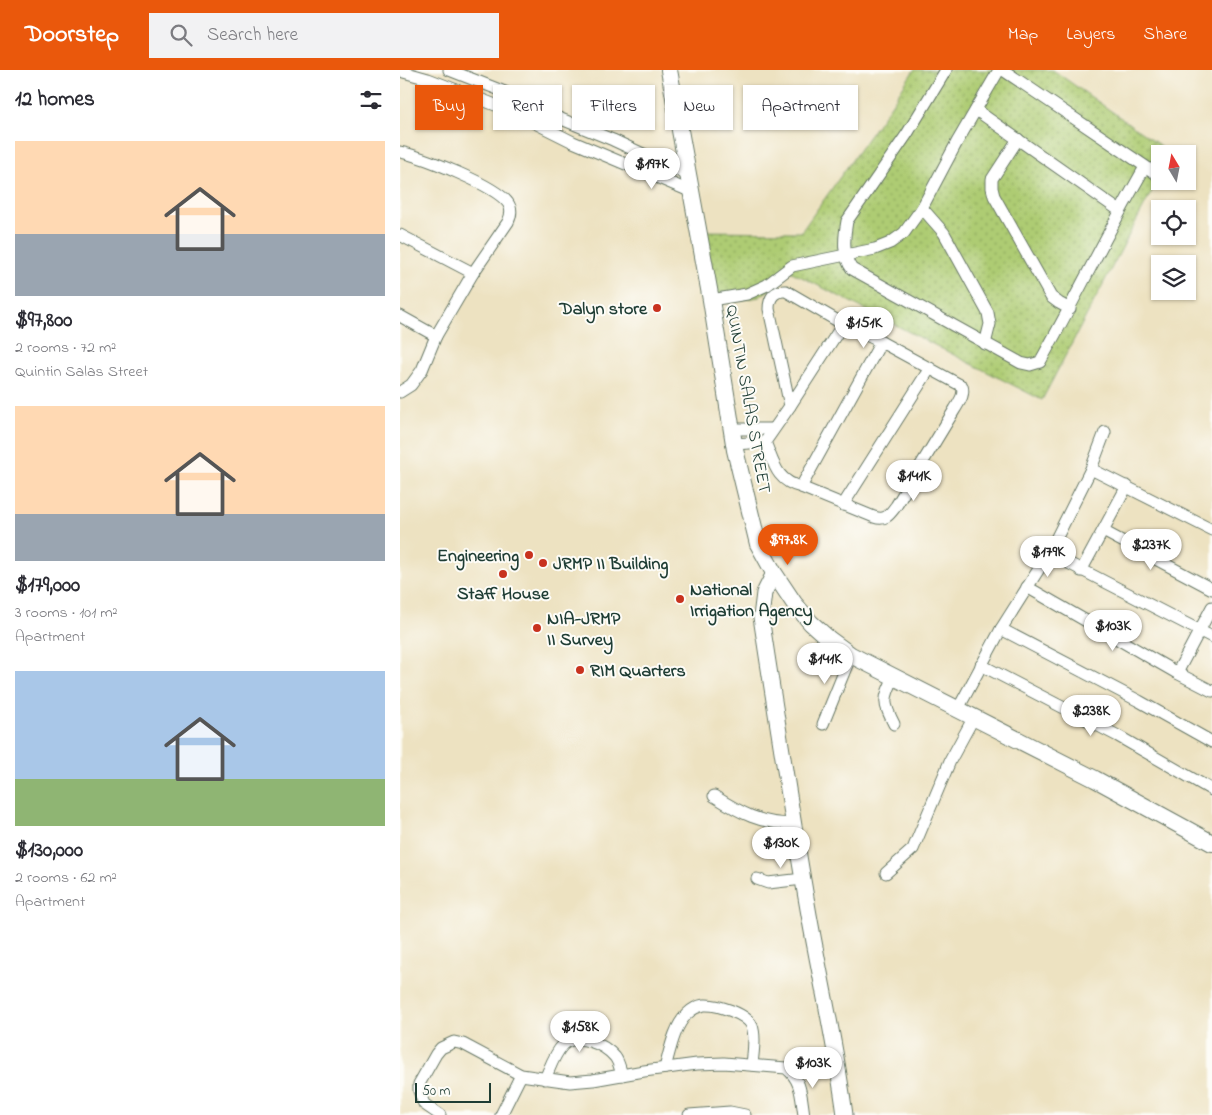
<!DOCTYPE html>
<meta charset="utf-8">
<style>
body{margin:0;font-family:"Indie Flower",sans-serif;background:#f2f2f3;color:#2b2b33;height:100vh;display:flex;flex-direction:column;font-size:19px;white-space:nowrap}
*{box-sizing:border-box;margin:0}
p{font-size:16px;color:#7c7c81}
.icon{flex:none;width:28px;height:28px;fill:none;stroke:currentColor;stroke-width:2;stroke-linecap:round;stroke-linejoin:round}
.map{position:relative;flex:1;overflow:hidden}
.drawer{display:flex;flex-direction:column;background:#fff;width:400px}
.drawer>*{flex:none}
.top-card{position:absolute;left:15px;top:15px;width:475px;height:45px;display:flex;gap:10px}
.needle{width:32px;rotate:350deg}
.tools{position:absolute;left:751px;top:75px;display:grid;gap:10px}
.tools a{display:grid;place-items:center;width:45px;height:45px;border-radius:0px;background:#fff;box-shadow:0 1px 4px #0004;font-size:25px}
.scale{position:absolute;left:15px;bottom:12px;width:76px;box-sizing:border-box;padding-left:5px;border:2px solid #1f3d34;border-top:0;font-size:14px;line-height:18px;white-space:nowrap;color:#1f3d34;-webkit-text-stroke:4px #fdfcf7;paint-order:stroke}
.price{position:absolute;translate:-50% -42px;padding:0 11px;border-radius:18px;background:#fff;color:#222;font-size:16px;line-height:32px;filter:drop-shadow(0 1px 2px #0008)}
.price::after{content:'';position:absolute;left:50%;top:30px;width:15px;height:11px;margin-left:-8px;background:inherit;clip-path:polygon(0 0,100% 0,50% 100%)}
.price.active{background:#ea580c;color:#fff}
ul{padding:0;list-style:none}
li{display:grid;align-content:center;gap:10px;height:265px;padding:0 15px}
li span{display:grid;place-items:center;height:155px;border-radius:0px;color:#555}
li>.icon{margin-inline-start:auto}
span .icon{width:90px;height:90px;fill:#fffc;stroke-width:1}
li b{font-size:21px}
h2{display:flex;justify-content:space-between;align-items:center;height:60px;padding:0 15px;font-size:21px}
.chip{padding:0 18px;border-radius:0px;background:#fff;box-shadow:0 1px 4px #0004;font-size:18px;line-height:45px}
.chip.active{background:#ea580c;color:#fff}
header{display:flex;align-items:center;gap:30px;box-sizing:border-box;height:70px;padding:0 25px;background:#ea580c;color:#fff}
header strong{font-size:24px}
nav{display:flex;gap:28px;margin-inline-start:auto;font-size:18px}
.search{width:350px;height:45px;background:#f2f2f3;display:flex;align-items:center;gap:12px;box-sizing:border-box;padding:0 18px;border-radius:0px;color:#7c7c81;font-size:19px}
main{display:flex;flex:1;min-height:0}
.map>svg:first-child{display:block}
</style>
<header>
<strong>Doorstep</strong>
<div class="search"><svg class="icon" aria-label="search" viewBox="0 0 24 24"><circle cx="10" cy="10" r="6"/><path d="M15 15l6 6"/></svg>Search here</div>
<nav><a>Map</a><a>Layers</a><a>Share</a></nav>
</header>
<main>
<section class="drawer">
<h2>12 homes<svg class="icon" aria-label="filters" viewBox="0 0 24 24"><path d="M4 7h16M4 17h16"/><circle cx="9" cy="7" r="2"/><circle cx="15" cy="17" r="2"/></svg></h2>
<ul>
<li><span style="background:linear-gradient(#ffd9b3 60%,#9aa5b1 0)"><svg class="icon" aria-label="home" viewBox="0 0 24 24"><path d="M3 11l9-7 9 7M6 9v11h12V9"/></svg></span><div><b>$97,800</b><p>2 rooms · 72 m²</p><p>Quintin Salas Street</p></div></li>
<li><span style="background:linear-gradient(#ffd9b3 70%,#9aa5b1 0)"><svg class="icon" aria-label="home" viewBox="0 0 24 24"><path d="M3 11l9-7 9 7M6 9v11h12V9"/></svg></span><div><b>$179,000</b><p>3 rooms · 101 m²</p><p>Apartment</p></div></li>
<li><span style="background:linear-gradient(#a9c7e8 70%,#8fb573 0)"><svg class="icon" aria-label="home" viewBox="0 0 24 24"><path d="M3 11l9-7 9 7M6 9v11h12V9"/></svg></span><div><b>$130,000</b><p>2 rooms · 62 m²</p><p>Apartment</p></div></li>
</ul>
</section>
<div class="map">
<svg width="812" height="1045" viewBox="0 0 812 1045">
<defs>
<pattern id="grass-dots" width="8" height="8" patternUnits="userSpaceOnUse" patternTransform="scale(1.25)"><rect width="8" height="8" fill="#aecc73"/><path d="M2 2h.1M6 6h.1" fill="none" stroke="#8da75f" stroke-width="1.8" stroke-linecap="round"/></pattern>
</defs>
<rect width="100%" height="100%" fill="#fdfcf7"/>
<filter id="ink" filterUnits="userSpaceOnUse"><feTurbulence type="fractalNoise" baseFrequency=".02" numOctaves="2"/><feDisplacementMap in="SourceGraphic" scale="10" xChannelSelector="R" yChannelSelector="G"/><feConvolveMatrix kernelMatrix="1 2 1 2 8 2 1 2 1" color-interpolation-filters="sRGB"/></filter>
<filter id="wash" filterUnits="userSpaceOnUse"><feTurbulence type="fractalNoise" baseFrequency=".0096" numOctaves="4" result="noise"/><feDisplacementMap in="SourceGraphic" scale="20" xChannelSelector="R" yChannelSelector="G"/><feGaussianBlur stdDeviation="1.12" result="paint"/><feColorMatrix in="noise" values="0 0 0 0 0 0 0 0 0 0 0 0 0 0 0 0 0 1.4 0 .05"/><feComposite in="paint" operator="in"/></filter>
<g filter="url(#wash)">
<rect width="100%" height="100%" fill="#ede2c1"/>
<polygon fill="url(#grass-dots)" stroke="#668454" points="514,0 653,0 772,84 760,84 760,106 642,330 384,198 376,215 359,227 317,234 303,161 401,162 489,38"/>
</g>
<g filter="url(#ink)">
<g fill="none" stroke-linecap="round" stroke-linejoin="round">
<defs>
<g id="minor">
<polyline points="49,0 105,22 144,42 213,70 288,105"/>
<path d="M 546,0 L 507,64 L 447,151 C 444,167 442,186 452,199 L 621,293 L 630,295 L 640,292 C 676,228 708,161 745,97"/>
<polyline points="603,0 758,105"/>
<polyline points="0,1 28,9 111,41 173,72 292,122"/>
<polyline points="576,40 720,141"/>
<polyline points="618,69 592,109 592,118 594,126 651,227 659,233 670,239"/>
<path d="M 0,82 C 23,87 95,115 108,133 C 112,139 111,146 108,152 L 73,203 L 36,266 L 22,300 L 11,315 L 0,322"/>
<polyline points="522,138 544,163 588,243 590,254 585,274"/>
<polyline points="0,165 73,203"/>
<polyline points="311,230 347,224 367,215 392,196 475,179 490,173 504,163 522,138 557,72 599,0"/>
<polyline points="0,246 36,266"/>
<path d="M 443,254 L 386,221 C 374,220 369,228 369,239 L 390,336 L 365,372 C 374,393 376,411 401,417 L 481,272"/>
<path d="M 390,336 L 443,254 L 481,272 L 562,316 C 565,325 559,332 555,339 L 496,436 C 489,445 486,451 474,447 L 401,417"/>
<polyline points="332,359 373,359"/>
<polyline points="334,374 365,372"/>
<polyline points="691,399 812,460"/>
<polyline points="443,435 530,298"/>
<polyline points="703,461 812,519"/>
<polyline points="649,483 812,567"/>
<polyline points="681,501 727,416"/>
<polyline points="627,517 777,603 812,621"/>
<polyline points="601,559 739,631 812,672"/>
<polyline points="581,595 718,666 812,720"/>
<polyline points="777,603 812,537"/>
<path d="M 494,607 C 483,630 483,632 494,654"/>
<polyline points="558,639 601,559 649,483 691,399 705,362"/>
<polyline points="423,654 451,585"/>
<path d="M 314,726 C 341,743 360,754 394,754"/>
<polyline points="486,803 513,779 550,691 574,647"/>
<polyline points="357,809 368,813 403,809"/>
<path d="M 265,998 C 270,980 274,957 287,944 C 292,939 298,936 304,935 C 317,934 347,944 352,956 C 356,967 353,983 352,995"/>
<path d="M 145,1009 C 150,998 154,984 163,975 C 177,962 204,974 215,987 C 219,992 220,999 222,1005"/>
<path d="M 40,1045 L 24,1034 L 19,1021 L 19,1014 L 36,984 L 41,978 L 54,972 L 63,974 L 121,1005 L 170,1012 L 193,1010 L 244,1001 L 297,994 L 324,993 L 386,998 C 402,1010 401,1027 404,1045"/>
<polyline points="101,1045 121,1005"/>
<polyline points="289,1045 330,1042 345,1045"/>
</g>
<path id="tertiary" d="M 374,503 L 364,523 L 361,547 C 376,644 391,742 408,839 C 420,908 436,975 445,1045"/>
<polyline id="secondary" points="269,0 311,230 335,380 358,474 374,503 394,533 411,553 429,569 451,585 695,709 812,773"/>
</defs>
<use href="#minor" stroke="#677765" stroke-width="13"/>
<use href="#tertiary" stroke="#677765" stroke-width="17"/>
<use href="#secondary" stroke="#677765" stroke-width="18"/>
<use href="#minor" stroke="#fff" stroke-width="11"/>
<use href="#tertiary" stroke="#fff" stroke-width="15"/>
<use href="#secondary" stroke="#fff" stroke-width="16"/>
</g>
</g>
<g fill="#c8321e" stroke="#fdfcf7" stroke-width="2">
<circle cx="257" cy="238" r="5"/>
<circle cx="129" cy="485" r="5"/>
<circle cx="143" cy="493" r="5"/>
<circle cx="103" cy="504" r="5"/>
<circle cx="280" cy="529" r="5"/>
<circle cx="137" cy="558" r="5"/>
<circle cx="180" cy="600" r="5"/>
</g>
<g text-anchor="middle" stroke-width="4" stroke-linejoin="round" paint-order="stroke">
<g font-size="18" font-weight="bold" fill="#1f3d34" stroke="#fdfcf7" text-anchor="start">
<text x="247" y="244" text-anchor="end">Dalyn store</text>
<text x="119" y="491" text-anchor="end">Engineering</text>
<text x="153" y="499">JRMP II Building</text>
<text x="290" y="525">National<tspan x="290" dy="21">Irrigation Agency</tspan></text>
<text x="103" y="529" text-anchor="middle">Staff House</text>
<text x="147" y="554">NIA-JRMP<tspan x="147" dy="21">II Survey</tspan></text>
<text x="190" y="606">RIM Quarters</text>
</g>
<g font-size="18" fill="#1f3d34" stroke="#fdfcf7">
<text transform="translate(349 329) rotate(80)" y="6">QUINTIN SALAS STREET</text>
</g>
</g>
</svg>
<div class="tools">
<a><svg class="needle" viewBox="-14 -14 28 28"><path d="M0-13l5 13h-10z" fill="#e53935"/><path d="M0 13l5-13h-10z" fill="#7c7c81"/></svg></a>
<a><svg class="icon" aria-label="locate" viewBox="0 0 24 24"><circle cx="12" cy="12" r="6"/><path d="M12 2v4M12 18v4M2 12h4M18 12h4"/></svg></a>
<a><svg class="icon" aria-label="layers" viewBox="0 0 24 24"><path d="M12 4l9 5-9 5-9-5zM3 14l9 5 9-5"/></svg></a>
</div>
<div class="scale">50 m</div>
<b class="price" style="left:252px;top:120px">$197K</b>
<b class="price" style="left:464px;top:279px">$151K</b>
<b class="price" style="left:514px;top:432px">$141K</b>
<b class="price active" style="left:388px;top:496px">$97.8K</b>
<b class="price" style="left:751px;top:501px">$237K</b>
<b class="price" style="left:648px;top:508px">$179K</b>
<b class="price" style="left:713px;top:582px">$103K</b>
<b class="price" style="left:425px;top:615px">$141K</b>
<b class="price" style="left:691px;top:667px">$238K</b>
<b class="price" style="left:381px;top:799px">$130K</b>
<b class="price" style="left:180px;top:983px">$158K</b>
<b class="price" style="left:413px;top:1019px">$103K</b>
<div class="top-card">
<a class="chip active">Buy</a>
<a class="chip">Rent</a>
<a class="chip">Filters</a>
<a class="chip">New</a>
<a class="chip">Apartment</a>
</div>
</div>
</main>
